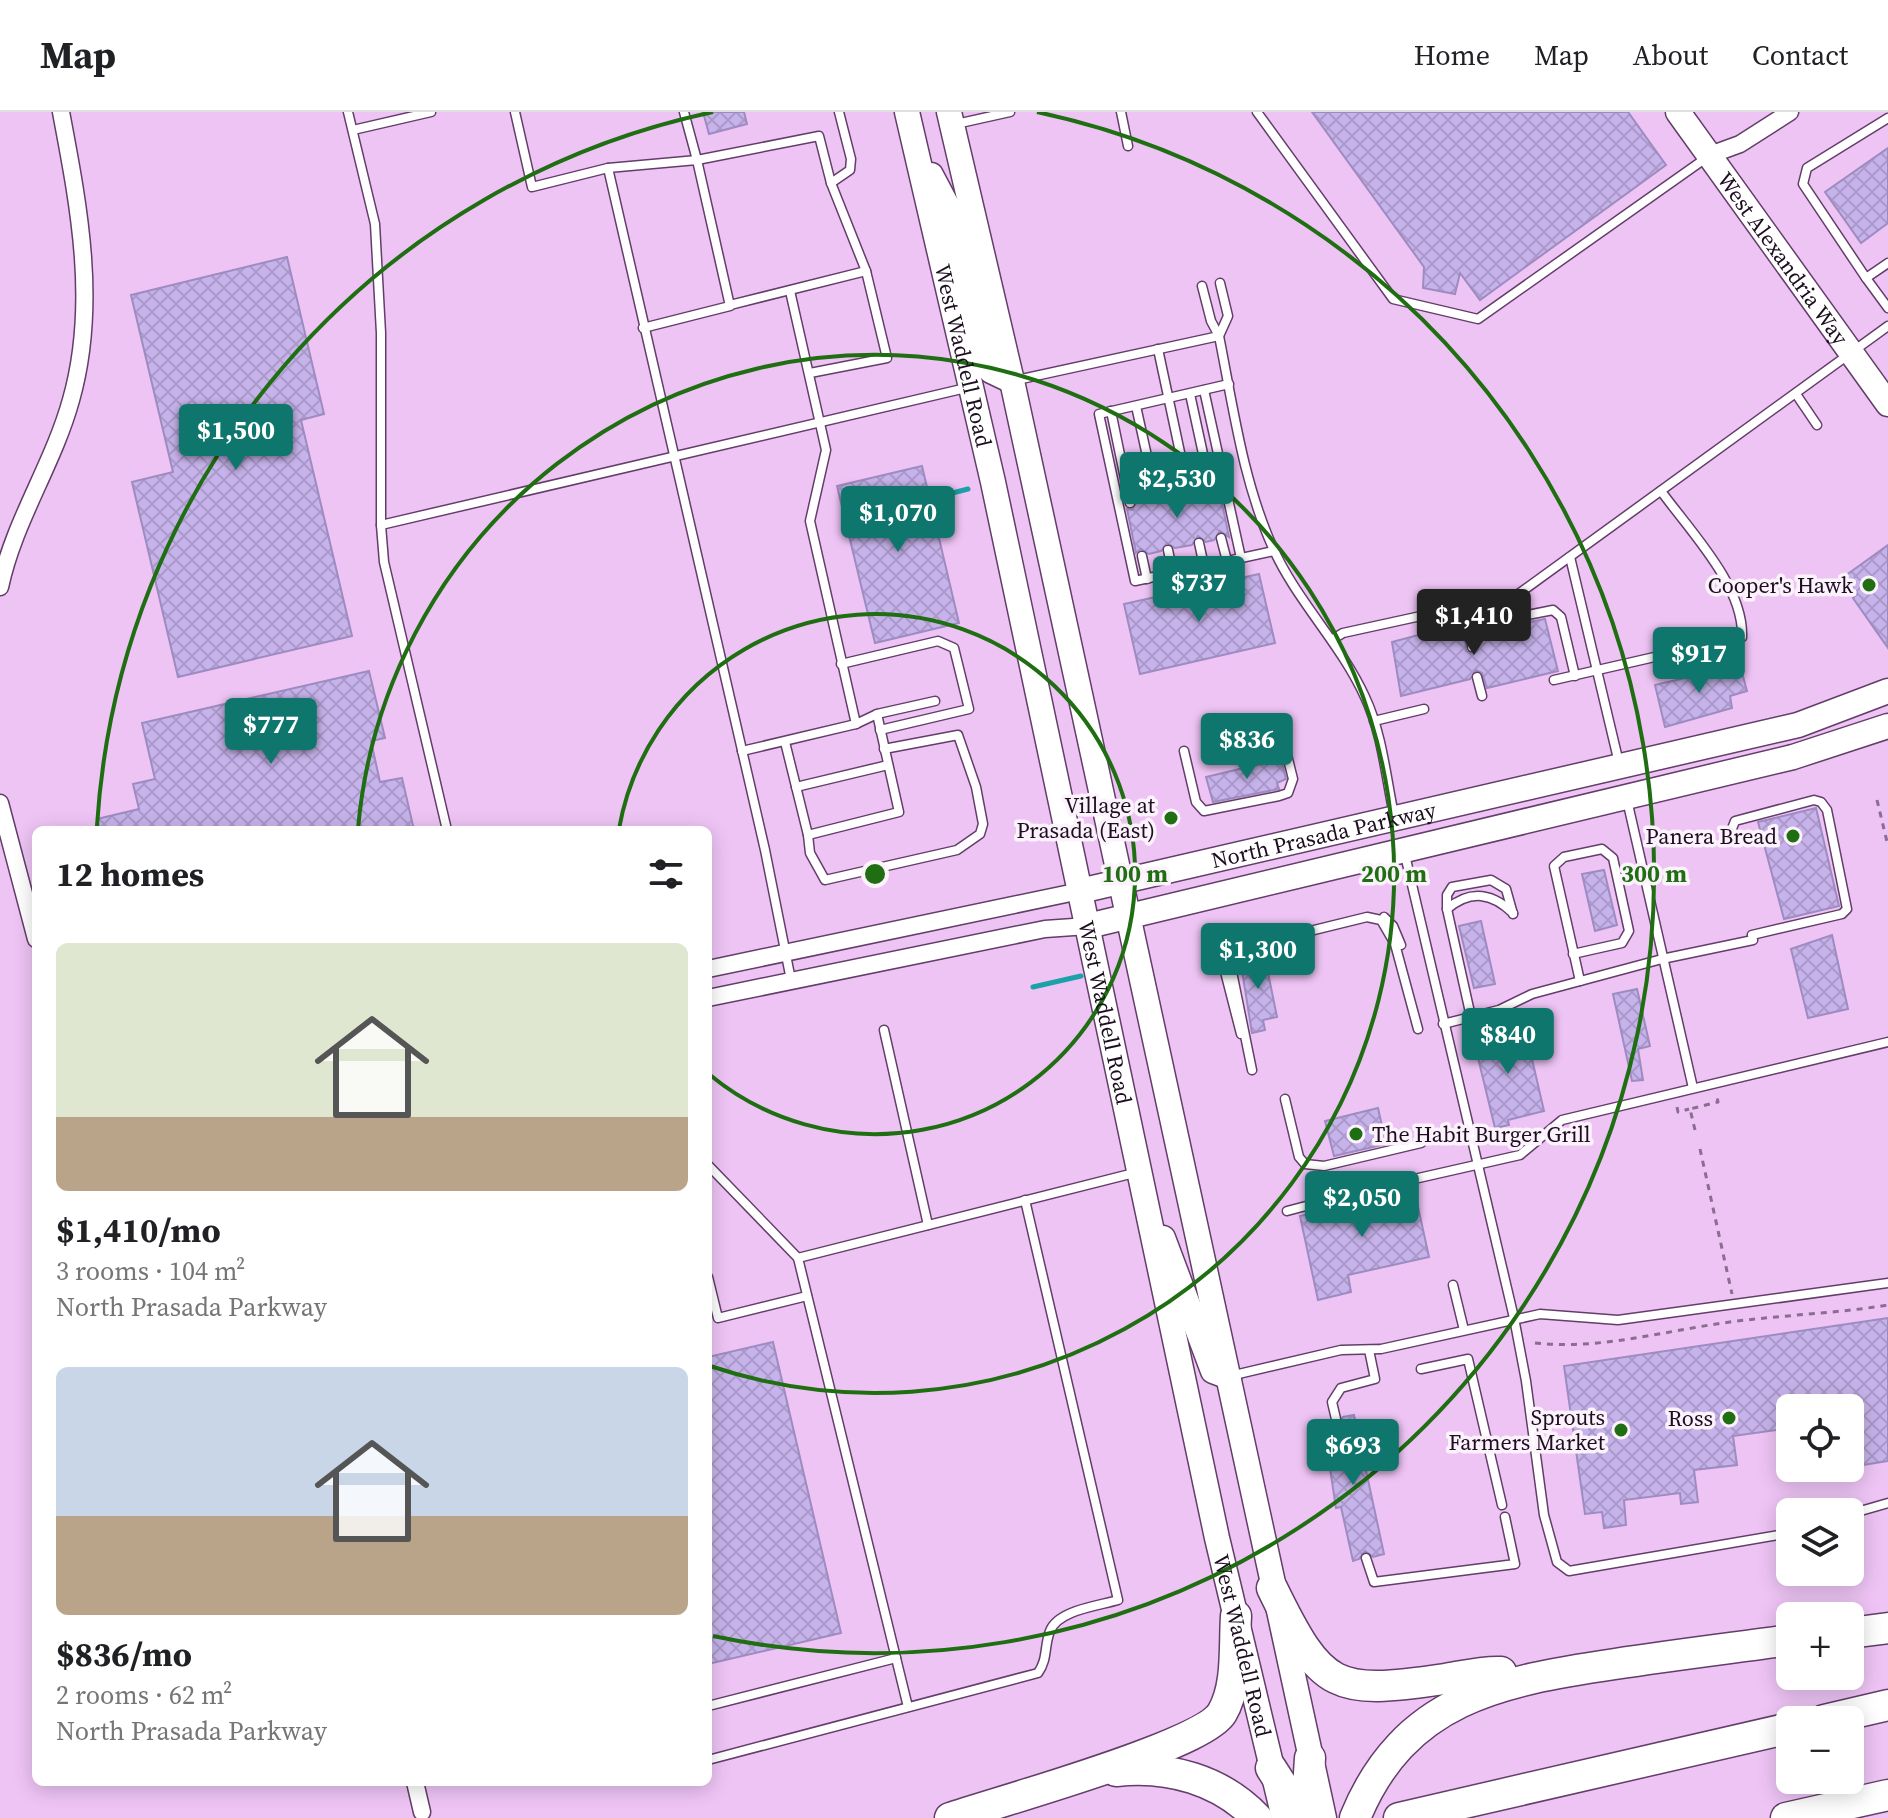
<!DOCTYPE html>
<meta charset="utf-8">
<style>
body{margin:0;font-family:"Source Serif 4",serif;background:#f6f6f6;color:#202124;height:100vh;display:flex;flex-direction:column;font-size:30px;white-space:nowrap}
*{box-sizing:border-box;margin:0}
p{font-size:26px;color:#757577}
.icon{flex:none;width:44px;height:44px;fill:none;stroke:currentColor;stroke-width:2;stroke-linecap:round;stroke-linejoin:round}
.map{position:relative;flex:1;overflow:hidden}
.sheet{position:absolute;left:32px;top:714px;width:680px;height:960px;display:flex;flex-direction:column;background:#fff;border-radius:12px;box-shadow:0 4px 20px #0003}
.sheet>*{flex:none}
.fabs{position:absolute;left:1776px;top:1282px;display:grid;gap:16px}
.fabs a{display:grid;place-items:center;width:88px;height:88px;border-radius:12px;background:#fff;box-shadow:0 4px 20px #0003;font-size:40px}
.price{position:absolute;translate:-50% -68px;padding:0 18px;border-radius:8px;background:#0f766e;color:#fff;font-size:26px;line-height:52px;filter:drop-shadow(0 2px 4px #0008)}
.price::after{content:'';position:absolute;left:50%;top:48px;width:24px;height:18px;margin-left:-12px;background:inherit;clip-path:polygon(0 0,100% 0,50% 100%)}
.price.on{background:#222;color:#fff}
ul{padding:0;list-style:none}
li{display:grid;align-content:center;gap:16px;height:424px;padding:0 24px}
li span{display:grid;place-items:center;height:248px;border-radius:12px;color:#555}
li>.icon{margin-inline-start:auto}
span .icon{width:144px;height:144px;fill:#fffc;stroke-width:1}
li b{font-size:34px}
h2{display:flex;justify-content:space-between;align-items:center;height:96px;padding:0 24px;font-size:34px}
header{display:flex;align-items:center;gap:48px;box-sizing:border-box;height:112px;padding:0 40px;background:#fff;border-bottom:2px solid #e0e0e0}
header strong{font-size:38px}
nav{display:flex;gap:44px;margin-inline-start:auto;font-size:28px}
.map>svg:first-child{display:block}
</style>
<header>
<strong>Map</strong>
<nav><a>Home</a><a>Map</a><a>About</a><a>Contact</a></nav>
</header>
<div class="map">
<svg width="1888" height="1706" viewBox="0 0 1888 1706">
<defs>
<pattern id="building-cross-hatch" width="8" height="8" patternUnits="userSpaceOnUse" patternTransform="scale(2)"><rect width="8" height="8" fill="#c7b3eb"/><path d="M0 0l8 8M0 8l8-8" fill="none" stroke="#aa99c9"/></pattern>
</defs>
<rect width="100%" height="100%" fill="#eec4f5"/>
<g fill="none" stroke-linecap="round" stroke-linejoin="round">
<g stroke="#1da1a9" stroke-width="5">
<polyline points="933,386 968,377"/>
<polyline points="1033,875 1081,864"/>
</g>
</g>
<g fill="url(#building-cross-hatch)" stroke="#9e8bc0" stroke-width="2">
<polygon points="703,0 744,0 747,12 709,22"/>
<polygon points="1312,0 1628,0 1666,53 1480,188 1460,161 1455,182 1423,176 1424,155"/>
<polygon points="1888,36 1888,111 1861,131 1825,80"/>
<polygon points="287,145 324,302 301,308 352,524 178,565 132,370 173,360 131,183"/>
<polygon points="922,354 959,511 875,531 837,374"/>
<polygon points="1218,372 1229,425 1220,419 1214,428 1206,430 1198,424 1192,433 1175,436 1167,431 1161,439 1149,442 1141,437 1136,441 1127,397 1132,398 1137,389 1149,387 1158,392 1163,384 1181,380 1190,385 1195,377 1203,375 1212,381"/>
<polygon points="1888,433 1888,536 1853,486 1857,482 1845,464"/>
<polygon points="1259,462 1275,531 1140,562 1124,492"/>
<polygon points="1545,507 1558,559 1487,576 1482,561 1476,558 1470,567 1401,584 1392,530 1456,513 1459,524 1465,523 1466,539 1473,542 1478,538 1479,520"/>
<polygon points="1740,553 1747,579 1730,584 1732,596 1665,615 1655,573"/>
<polygon points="369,559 385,626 371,629 380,670 402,666 414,718 100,718 97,707 139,697 133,672 155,667 142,611"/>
<polygon points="1281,647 1286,667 1277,671 1279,677 1213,690 1206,665"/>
<polygon points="1816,696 1839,794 1784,807 1758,710"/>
<polygon points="1604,758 1617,813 1595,819 1582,762"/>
<polygon points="1481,809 1495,872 1474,876 1459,814"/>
<polygon points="1832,823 1848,897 1808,906 1791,837"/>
<polygon points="1264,841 1277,905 1263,908 1265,918 1252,921 1240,846"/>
<polygon points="1637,877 1650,934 1638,937 1643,968 1632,969 1613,882"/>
<polygon points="1493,917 1496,928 1526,921 1544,999 1508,1008 1509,1013 1495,1016 1472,921"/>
<polygon points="1378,996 1386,1032 1334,1044 1325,1009"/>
<polygon points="1374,1065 1372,1076 1380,1089 1415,1081 1429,1145 1348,1163 1351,1180 1318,1188 1300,1104 1362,1090 1366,1079 1357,1068"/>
<polygon points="1888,1206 1888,1349 1850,1355 1850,1296 1790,1296 1790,1316 1733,1324 1737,1353 1694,1358 1698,1390 1681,1392 1680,1381 1624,1388 1626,1413 1604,1416 1602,1400 1585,1402 1564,1254"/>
<polygon points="773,1230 841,1521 708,1552 708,1245"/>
<polygon points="1354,1303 1384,1442 1373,1445 1365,1439 1359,1447 1353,1449 1341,1395 1336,1396 1323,1310 1329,1308 1337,1314 1343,1305"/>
</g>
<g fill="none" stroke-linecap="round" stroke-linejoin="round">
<defs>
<g id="lane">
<polyline points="348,0 375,112 381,221 381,413 966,276"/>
<polyline points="515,0 532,75 608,56 697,48 730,194 643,216"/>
<polyline points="684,0 697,48 819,24 831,71 866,159 730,193"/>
<polyline points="1121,0 1128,34"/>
<polyline points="1257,0 1393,187 1478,207 1706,46"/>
<polyline points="956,12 1010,0"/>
<polyline points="353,18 431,0"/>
<polyline points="608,56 765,738 791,868"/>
<polyline points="831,71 850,58 851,47 839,0"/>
<polyline points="1888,151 1866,166 1888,196"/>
<polyline points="1866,166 1803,72 1807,56 1888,6"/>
<path d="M 1202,174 L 1211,209 L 1219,224 C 1233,294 1243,370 1273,436 C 1296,488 1341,532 1365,585 C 1382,621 1386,665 1394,703"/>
<polyline points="1219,224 1228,204 1220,171"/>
<polyline points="1158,237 1188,378"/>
<polyline points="810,261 887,246 866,159"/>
<polyline points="1017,268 1219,224"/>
<polyline points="1229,272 1099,302 1135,469 1274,439"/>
<polyline points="1204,278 1241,446"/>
<polyline points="1190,282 1210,374"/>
<polyline points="1796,282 1817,313"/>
<polyline points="1136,294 1156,385"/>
<polyline points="1111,299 1130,391"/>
<polyline points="381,413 384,450 447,718"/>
<polyline points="1221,426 1227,449"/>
<polyline points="1199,431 1204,454"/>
<polyline points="1168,438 1173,461"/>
<polyline points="1142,444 1147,467"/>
<polyline points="1570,445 1619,651"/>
<polyline points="1333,527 1343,521 1517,483 1888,214"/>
<polyline points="1472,535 1472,514 1553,498 1561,505 1575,564"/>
<polyline points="841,552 938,529 954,536 969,597 880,618"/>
<polyline points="1477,565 1482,584"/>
<path d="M 1554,568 L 1742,525 C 1744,474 1690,419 1661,379"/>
<polyline points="877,602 935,589"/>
<polyline points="1374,609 1424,597"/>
<polyline points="785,630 808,723 899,700 877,602 856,612"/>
<polyline points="742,639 856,612 810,409 826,338 790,179"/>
<polyline points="1184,639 1196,690 1204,699 1279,684 1288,681 1293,667 1279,611"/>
<polyline points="796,675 888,653"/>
<polyline points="1627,688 1693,976"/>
<polyline points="808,723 810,741 825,768 957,738 980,722 983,712 976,675 958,623 884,637"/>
<polyline points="1728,727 1735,709 1814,688 1821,690 1827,698 1847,797 1842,802 1752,823"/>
<polyline points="1405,743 1514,1206 1526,1269 1544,1403 1557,1450 1569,1459 1790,1421"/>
<path d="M 1447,797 C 1471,777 1492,781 1513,801"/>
<polyline points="1384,805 1393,814 1401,833"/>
<polyline points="1240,832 1228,837 1222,848 1241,922"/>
<polyline points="1573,842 1622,831 1629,819 1613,746 1602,737 1564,745 1554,754 1580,869"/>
<polyline points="1471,905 1447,797 1447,783 1452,775 1491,768 1506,777 1513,802"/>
<polyline points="1443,912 1499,898 1532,882 1662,847 1753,828"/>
<polyline points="884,918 928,1113"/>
<polyline points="1252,958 1230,850 1232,842 1245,835 1367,805 1381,808 1395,832 1418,917"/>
<polyline points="1285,987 1299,1045 1305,1052 1324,1054 1421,1031"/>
<polyline points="708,1053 798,1146"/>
<polyline points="1379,1075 1520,1043 1562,1008 1888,930"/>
<polyline points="1287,1099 1359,1080"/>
<polyline points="708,1165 718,1206 807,1184"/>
<polyline points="1453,1173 1464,1218"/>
<polyline points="1421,1257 1468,1247 1502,1393"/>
<polyline points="1230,1264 1341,1238 1381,1237 1540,1202 1618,1208 1888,1171"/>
<polyline points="1336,1307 1332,1290 1341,1276 1375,1267 1369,1238"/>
<polyline points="1850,1402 1888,1391"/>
<polyline points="1366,1446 1374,1470 1515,1452 1505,1405"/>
<polyline points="708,1594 896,1546"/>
<polyline points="908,1595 798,1146 1138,1060"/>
<path d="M 708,1648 L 1038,1561 C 1048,1547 1044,1534 1050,1519 C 1058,1498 1098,1494 1118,1488 L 1025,1088"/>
</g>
<g id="street">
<polyline points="1710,43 1740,32 1790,0"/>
<path d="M 0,475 C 14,409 53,353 71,288 C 98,193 79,95 61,0"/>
<polyline points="0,691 36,827"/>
<polyline points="708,857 1080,779"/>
<polyline points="708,886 1045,817 1088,814"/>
<polyline points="415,1670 422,1700"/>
</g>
<g id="secondary">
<path id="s1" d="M 907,0 L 993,370 L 1217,1426 L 1284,1706"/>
<polyline points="949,0 1012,269 1324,1706"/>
<path id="s2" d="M 1678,0 L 1888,292"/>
<polyline points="931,63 949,97 985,252 991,259 1012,269"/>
<path id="s3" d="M 1080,779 L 1798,613 L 1888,579"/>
<polyline points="1088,814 1793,645 1888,614"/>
<polyline points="1163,1126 1213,1259 1229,1265"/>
</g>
<g id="highway">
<path d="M 1272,1476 C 1322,1579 1335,1583 1445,1567 C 1463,1564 1483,1559 1501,1560"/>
<polyline points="1850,1521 1888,1516"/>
<polyline points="1824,1608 1888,1593"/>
<polyline points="1271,1656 1303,1706"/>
<path d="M 1116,1659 C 1168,1653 1221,1668 1257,1706"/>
<path d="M 950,1706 C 997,1690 1202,1634 1222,1601 C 1238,1574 1234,1535 1236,1504"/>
<polyline points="1306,1706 1310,1646"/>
<path d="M 1355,1706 C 1404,1586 1500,1569 1615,1552 C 1674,1543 1732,1536 1790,1528"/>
<polyline points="1399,1706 1790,1616"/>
<polyline points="1786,1706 1888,1683"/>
</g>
</defs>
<use href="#lane" stroke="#623e68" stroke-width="11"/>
<use href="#street" stroke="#623e68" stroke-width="19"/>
<use href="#secondary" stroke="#623e68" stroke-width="27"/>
<use href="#highway" stroke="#623e68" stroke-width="33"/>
<g stroke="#8a6d8f" stroke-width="3" stroke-dasharray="6 6" stroke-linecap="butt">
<polyline points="1877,688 1888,734"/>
<polyline points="1677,995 1678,1000 1689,997"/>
<polyline points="1695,1018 1690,997 1718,990 1717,985"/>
<polyline points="1700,1037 1732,1182"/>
<path d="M 1535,1231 C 1598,1238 1660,1220 1723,1211 C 1778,1203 1833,1202 1888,1193"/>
</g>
<use href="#lane" stroke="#fff" stroke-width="8"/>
<use href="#street" stroke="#fff" stroke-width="16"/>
<use href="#secondary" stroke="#fff" stroke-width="24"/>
<use href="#highway" stroke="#fff" stroke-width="30"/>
</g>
<g fill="none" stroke="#1f6e12" stroke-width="4">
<path d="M619 717A260 260 0 1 1 710 963"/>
<path d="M358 717A519 519 0 1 1 710 1254"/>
<path d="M97 714A779 779 0 0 1 713 0M1037 0A779 779 0 1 1 713 1524"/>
</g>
<g fill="#1f6e12" stroke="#fbf2fc" stroke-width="3">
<circle cx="1869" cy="473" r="8"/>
<circle cx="1171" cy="706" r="8"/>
<circle cx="1793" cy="724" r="8"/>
<circle cx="1356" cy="1022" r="8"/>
<circle cx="1729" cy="1306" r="8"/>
<circle cx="1621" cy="1318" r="8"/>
</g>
<g text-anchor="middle" stroke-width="7" stroke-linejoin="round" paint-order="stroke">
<g font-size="22" fill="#1c0d1f" stroke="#fbf2fc">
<text dy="8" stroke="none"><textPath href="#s2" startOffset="180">West Alexandria Way</textPath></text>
<text dy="8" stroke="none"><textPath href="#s1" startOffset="250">West Waddell Road</textPath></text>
<text dy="8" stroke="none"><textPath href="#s3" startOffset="250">North Prasada Parkway</textPath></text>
<text dy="8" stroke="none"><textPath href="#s1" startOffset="922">West Waddell Road</textPath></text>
<text dy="8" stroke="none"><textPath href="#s1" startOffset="1570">West Waddell Road</textPath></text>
</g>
<g font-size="22" fill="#1c0d1f" stroke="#fbf2fc" text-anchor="end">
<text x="1853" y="481">Cooper's Hawk</text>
<text x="1155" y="701">Village at<tspan x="1155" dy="25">Prasada (East)</tspan></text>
<text x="1777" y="732">Panera Bread</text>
<text x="1372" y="1030" text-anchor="start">The Habit Burger Grill</text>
<text x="1605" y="1313">Sprouts<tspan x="1605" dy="25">Farmers Market</tspan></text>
<text x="1713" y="1314">Ross</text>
</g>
</g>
<circle cx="875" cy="762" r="12" fill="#1f6e12" stroke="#fbf2fc" stroke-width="4"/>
<g font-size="24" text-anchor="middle" font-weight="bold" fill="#1f6e12" stroke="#fbf2fc" stroke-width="7" stroke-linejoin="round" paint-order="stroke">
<text x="1135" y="770">100 m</text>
<text x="1394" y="770">200 m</text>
<text x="1654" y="770">300 m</text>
</g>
</svg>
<div class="fabs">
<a><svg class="icon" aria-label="locate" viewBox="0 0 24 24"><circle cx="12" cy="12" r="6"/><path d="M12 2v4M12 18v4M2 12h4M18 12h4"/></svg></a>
<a><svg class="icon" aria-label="layers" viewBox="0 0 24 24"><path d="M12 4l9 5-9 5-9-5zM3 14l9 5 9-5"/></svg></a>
<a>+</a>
<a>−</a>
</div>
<b class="price" style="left:236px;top:360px">$1,500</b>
<b class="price" style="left:1177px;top:408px">$2,530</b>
<b class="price" style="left:898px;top:442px">$1,070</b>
<b class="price" style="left:1199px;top:512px">$737</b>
<b class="price on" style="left:1474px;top:545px">$1,410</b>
<b class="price" style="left:1699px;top:583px">$917</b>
<b class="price" style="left:271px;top:654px">$777</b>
<b class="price" style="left:1247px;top:669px">$836</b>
<b class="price" style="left:1258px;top:879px">$1,300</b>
<b class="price" style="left:1508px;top:964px">$840</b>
<b class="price" style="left:1362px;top:1127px">$2,050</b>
<b class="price" style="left:1353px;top:1375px">$693</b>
<section class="sheet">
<h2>12 homes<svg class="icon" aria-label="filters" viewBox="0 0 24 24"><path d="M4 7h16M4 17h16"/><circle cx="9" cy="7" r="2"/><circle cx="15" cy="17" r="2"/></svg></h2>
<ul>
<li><span style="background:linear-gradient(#dfe7d0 70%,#b9a48a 0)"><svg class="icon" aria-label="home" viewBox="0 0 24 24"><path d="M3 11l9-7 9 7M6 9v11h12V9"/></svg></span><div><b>$1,410/mo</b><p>3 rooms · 104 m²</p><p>North Prasada Parkway</p></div></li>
<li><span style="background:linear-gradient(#c9d6e8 60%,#b9a48a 0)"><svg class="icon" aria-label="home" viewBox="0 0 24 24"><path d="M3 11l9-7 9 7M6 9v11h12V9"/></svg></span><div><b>$836/mo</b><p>2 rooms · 62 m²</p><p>North Prasada Parkway</p></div></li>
</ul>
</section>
</div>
